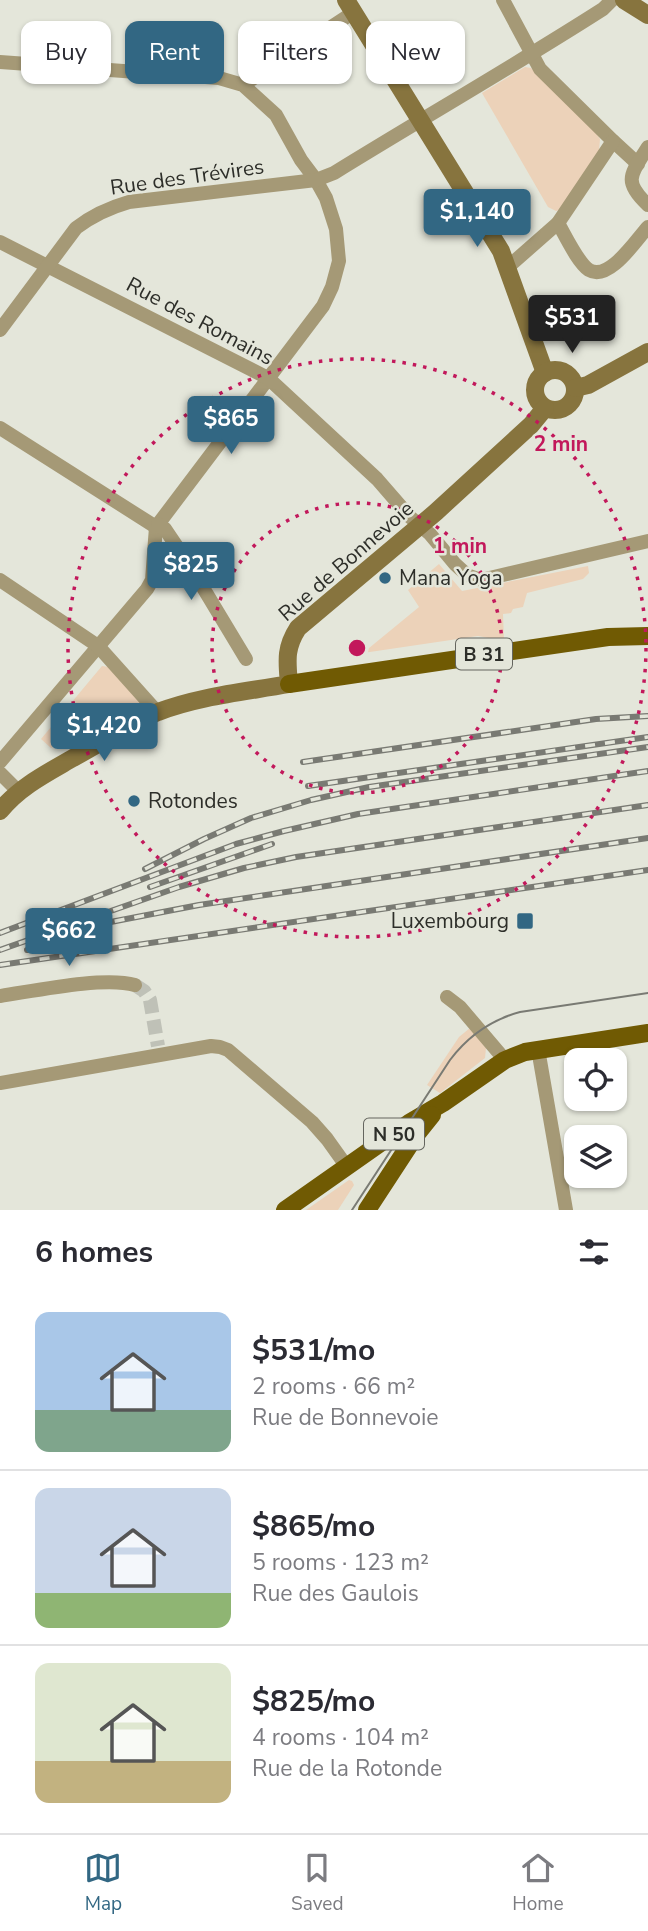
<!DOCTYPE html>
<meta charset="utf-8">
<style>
body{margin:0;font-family:"Nunito Sans",sans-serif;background:#f7f7f7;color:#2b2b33;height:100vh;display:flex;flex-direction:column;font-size:26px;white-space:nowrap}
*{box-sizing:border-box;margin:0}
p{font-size:23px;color:#7c7c81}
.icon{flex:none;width:38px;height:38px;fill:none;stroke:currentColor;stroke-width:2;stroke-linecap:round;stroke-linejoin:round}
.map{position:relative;height:1210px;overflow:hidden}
.sheet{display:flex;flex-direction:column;background:#fff;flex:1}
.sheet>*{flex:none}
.hud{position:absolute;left:21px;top:21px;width:607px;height:63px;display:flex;gap:14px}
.controls{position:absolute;left:564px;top:1048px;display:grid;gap:14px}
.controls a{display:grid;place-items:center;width:63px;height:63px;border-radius:14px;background:#fff;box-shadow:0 2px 5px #0004;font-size:35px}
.price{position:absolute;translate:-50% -60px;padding:0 16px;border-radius:7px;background:#326783;color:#fff;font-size:23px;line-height:46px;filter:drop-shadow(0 2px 4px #0008)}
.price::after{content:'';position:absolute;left:50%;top:42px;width:21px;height:16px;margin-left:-10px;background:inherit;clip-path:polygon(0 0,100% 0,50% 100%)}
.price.current{background:#222;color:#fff}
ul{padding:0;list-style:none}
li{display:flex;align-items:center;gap:21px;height:175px;padding:0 35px}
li+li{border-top:2px solid #e1e1e2}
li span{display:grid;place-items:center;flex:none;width:196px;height:140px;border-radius:14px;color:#555}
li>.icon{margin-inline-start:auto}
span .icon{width:84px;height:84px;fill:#fffc;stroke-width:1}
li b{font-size:30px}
h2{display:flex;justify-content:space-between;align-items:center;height:84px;padding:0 35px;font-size:30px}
.tag{padding:0 24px;border-radius:14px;background:#fff;box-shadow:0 2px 5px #0004;font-size:24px;line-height:63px}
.tag.current{background:#326783;color:#fff}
.dock{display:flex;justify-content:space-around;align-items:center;height:98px;border-top:2px solid #e1e1e2;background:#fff;font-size:19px;color:#7c7c81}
.dock a{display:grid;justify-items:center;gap:4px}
.dock .current{color:#326783}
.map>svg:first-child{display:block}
</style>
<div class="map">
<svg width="648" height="1210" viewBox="0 0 648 1210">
<rect width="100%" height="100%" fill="#e4e6da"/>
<g fill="#ecd2b9">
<polygon points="525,67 531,68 593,128 600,139 599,151 560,210 556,211 548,207 482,93"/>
<polygon points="439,564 462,591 588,566 589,573 583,579 527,593 523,607 513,609 511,613 503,614 504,641 478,636 363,653 419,607 408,590"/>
<polygon points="102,666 109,667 143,704 114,712 51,748 41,739"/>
<polygon points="470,1028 486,1048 485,1058 440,1093 427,1085 459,1037"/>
<polygon points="349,1180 352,1181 354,1185 338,1210 306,1210"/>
</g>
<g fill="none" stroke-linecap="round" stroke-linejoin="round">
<polyline stroke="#bfc1b7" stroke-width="14" stroke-dasharray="14 7" stroke-linecap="butt" points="135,985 144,991 150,1000 158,1046"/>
<g stroke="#a59976" stroke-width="14">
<polyline points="503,0 540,69 613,141 638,164"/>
<polyline points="0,62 219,78 243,85 276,115 301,160 316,180 326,198 336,229 339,261 332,287 323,306 156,527 152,580 147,589 0,762"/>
<polyline points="243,85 354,12"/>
<path d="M 648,147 C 631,174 622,181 648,205"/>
<path d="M 558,223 C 565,235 578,263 589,270 C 609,282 636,240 648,227"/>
<polyline points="0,242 268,378 377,479 410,517 430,534 455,564 467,575 481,580 648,541"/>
<polyline points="508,267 558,223 613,141"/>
<path d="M 0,330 L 76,228 C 93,215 108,208 129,202 L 316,180 L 334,173 C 423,118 514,66 603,9 L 612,0"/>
<polyline points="0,428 156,527"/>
<polyline points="158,524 165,529 190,566 246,659"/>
<polyline points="0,580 98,646 158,713"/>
<polyline points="0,773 19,792"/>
<path d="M 0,996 C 34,991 104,976 135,985"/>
<polyline points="447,997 460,1007 505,1060"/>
<polyline points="538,1049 566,1210"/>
<polyline points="0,1083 211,1046 220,1047 228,1050 312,1122 327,1139 347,1167"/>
</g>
<g stroke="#87743e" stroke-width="18">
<polyline points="346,0 501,251 545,373"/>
<polyline points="624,0 648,15"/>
<circle cx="555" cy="390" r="20"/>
<polyline points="575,388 588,385 648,352"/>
<path d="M 0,811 C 19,787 47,773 73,758 C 101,743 129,724 158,712 C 200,696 245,692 289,684 C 287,661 285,648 298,628 L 436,512 L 531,425 L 545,408"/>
</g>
<g stroke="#705a03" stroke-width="18">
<polyline points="289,684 608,637 648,636"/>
<polyline points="285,1210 409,1123 443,1103 505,1060 525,1052 648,1033"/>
<polyline points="367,1210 416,1135 432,1115"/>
</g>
<path stroke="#797a73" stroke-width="2" d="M 352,1210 L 450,1060 C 468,1036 491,1020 520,1012 L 648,993"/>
<defs>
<g id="rail">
<polyline points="303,762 596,719 648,716"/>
<polyline points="308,786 648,737"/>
<polyline points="145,869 204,839 251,818 311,800 369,787 648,747"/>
<polyline points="150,887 272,844"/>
<polyline points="95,925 199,905 648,838"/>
<polyline points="0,933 236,844 284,831 358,814 648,771"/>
<polyline points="0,950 179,887 244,868 296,857 648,805"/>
<polyline points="27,950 109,931"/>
<polyline points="0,965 648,870"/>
</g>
</defs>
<use href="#rail" stroke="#797a73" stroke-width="6"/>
<use href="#rail" stroke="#e4e6da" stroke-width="3.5" stroke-dasharray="10" stroke-linecap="butt"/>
</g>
<g fill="none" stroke="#c2185b" stroke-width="3.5" stroke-dasharray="3.5 7">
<circle cx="357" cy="648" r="145"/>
<circle cx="357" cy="648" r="289"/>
</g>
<g fill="#326783" stroke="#e4e6da" stroke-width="2.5">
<circle cx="385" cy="578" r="7"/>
<circle cx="134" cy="801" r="7"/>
<rect x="516" y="912" width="18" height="18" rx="3.5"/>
</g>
<g text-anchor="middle" stroke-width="5" stroke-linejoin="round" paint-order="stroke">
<g fill="#e4e6da" stroke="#64655e" stroke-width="2">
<rect x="456" y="638.5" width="56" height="31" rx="5"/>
<rect x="364" y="1118.5" width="60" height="31" rx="5"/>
</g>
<g font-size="19" font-weight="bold" fill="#2d2e29">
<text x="484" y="661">B 31</text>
<text x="394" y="1141">N 50</text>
</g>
<g font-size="21" fill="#2d2e29" stroke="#e4e6da">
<text transform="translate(187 177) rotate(-8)" y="7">Rue des Trévires</text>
<text transform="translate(200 321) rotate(28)" y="7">Rue des Romains</text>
<text transform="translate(346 561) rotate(-41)" y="7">Rue de Bonnevoie</text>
</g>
<g font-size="21" fill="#2d2e29" stroke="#e4e6da" text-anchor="start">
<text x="399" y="585">Mana Yoga</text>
<text x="148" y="808">Rotondes</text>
<text x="509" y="928" text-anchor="end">Luxembourg</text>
</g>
</g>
<circle cx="357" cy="648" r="10" fill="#c2185b" stroke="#e4e6da" stroke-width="3.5"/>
<g font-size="21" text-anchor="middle" font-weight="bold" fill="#c2185b" stroke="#e4e6da" stroke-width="5" stroke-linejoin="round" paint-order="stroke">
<text x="561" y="451">2 min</text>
<text x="460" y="553">1 min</text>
</g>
</svg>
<div class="controls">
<a><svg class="icon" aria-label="locate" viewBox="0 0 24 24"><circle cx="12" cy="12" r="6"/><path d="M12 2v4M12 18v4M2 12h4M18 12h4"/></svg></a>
<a><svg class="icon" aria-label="layers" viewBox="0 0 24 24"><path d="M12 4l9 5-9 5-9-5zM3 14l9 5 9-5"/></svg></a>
</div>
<b class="price" style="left:477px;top:249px">$1,140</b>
<b class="price current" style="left:572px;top:355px">$531</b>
<b class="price" style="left:231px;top:456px">$865</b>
<b class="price" style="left:191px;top:602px">$825</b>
<b class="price" style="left:104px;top:763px">$1,420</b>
<b class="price" style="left:69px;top:968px">$662</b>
<div class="hud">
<a class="tag">Buy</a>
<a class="tag current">Rent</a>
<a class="tag">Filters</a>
<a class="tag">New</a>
</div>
</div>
<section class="sheet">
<h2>6 homes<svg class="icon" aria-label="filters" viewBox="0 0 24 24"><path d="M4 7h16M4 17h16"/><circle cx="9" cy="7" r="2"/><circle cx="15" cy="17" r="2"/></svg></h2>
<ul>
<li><span style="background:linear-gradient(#a9c7e8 70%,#7fa58c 0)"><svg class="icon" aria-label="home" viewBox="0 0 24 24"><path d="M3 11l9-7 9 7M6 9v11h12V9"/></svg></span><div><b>$531/mo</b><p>2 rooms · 66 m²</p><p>Rue de Bonnevoie</p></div></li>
<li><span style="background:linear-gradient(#c9d6e8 75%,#8fb573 0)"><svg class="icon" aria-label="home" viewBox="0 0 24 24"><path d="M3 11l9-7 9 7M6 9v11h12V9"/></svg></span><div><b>$865/mo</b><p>5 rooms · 123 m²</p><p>Rue des Gaulois</p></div></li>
<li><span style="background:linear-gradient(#dfe7d0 70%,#c2b280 0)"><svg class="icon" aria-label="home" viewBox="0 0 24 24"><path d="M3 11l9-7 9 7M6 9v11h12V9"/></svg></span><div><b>$825/mo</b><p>4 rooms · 104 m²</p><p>Rue de la Rotonde</p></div></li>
</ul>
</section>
<nav class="dock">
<a class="current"><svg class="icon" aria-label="map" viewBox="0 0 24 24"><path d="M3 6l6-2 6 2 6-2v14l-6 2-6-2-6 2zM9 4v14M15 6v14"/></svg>Map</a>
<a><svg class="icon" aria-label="saved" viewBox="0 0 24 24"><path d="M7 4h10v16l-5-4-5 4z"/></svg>Saved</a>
<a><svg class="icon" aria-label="home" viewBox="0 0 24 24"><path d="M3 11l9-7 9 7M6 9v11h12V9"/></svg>Home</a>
</nav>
